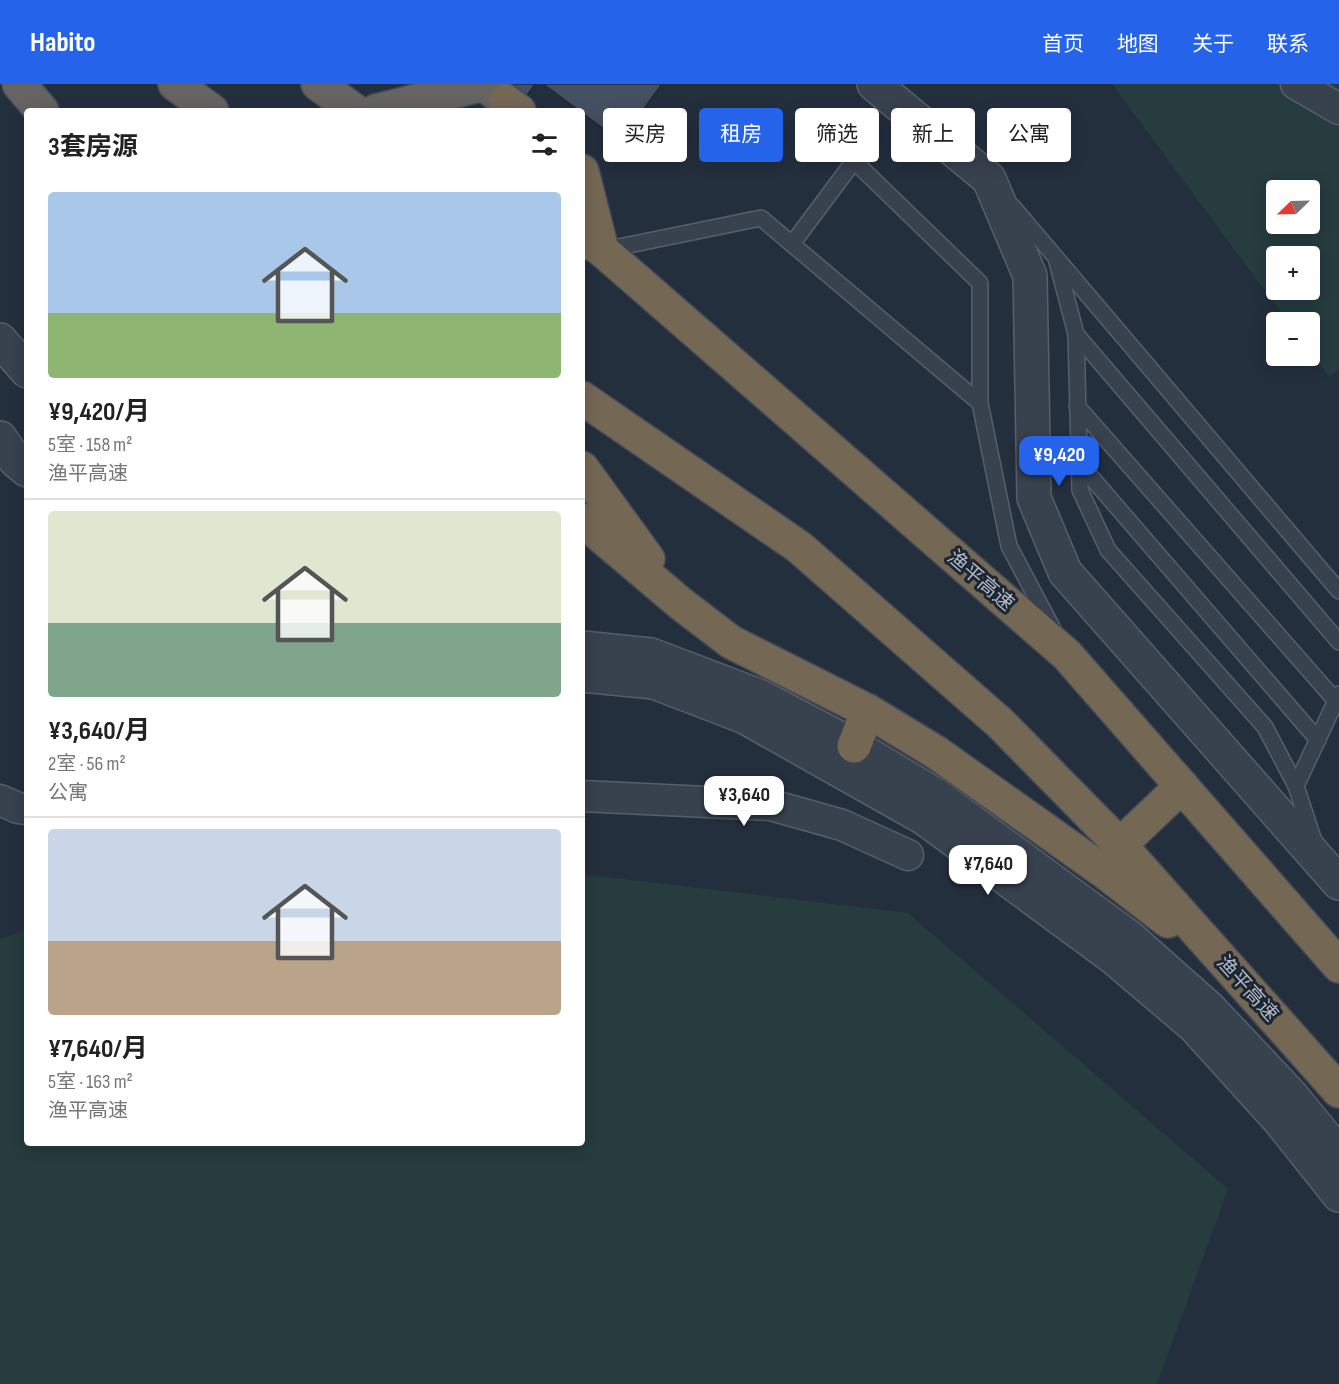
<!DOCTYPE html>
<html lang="zh">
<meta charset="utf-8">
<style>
body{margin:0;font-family:"Sofia Sans Condensed","Noto Sans SC",sans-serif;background:#f6f6f6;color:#222;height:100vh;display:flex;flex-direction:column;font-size:22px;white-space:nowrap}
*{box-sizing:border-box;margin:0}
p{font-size:20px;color:#767676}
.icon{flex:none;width:33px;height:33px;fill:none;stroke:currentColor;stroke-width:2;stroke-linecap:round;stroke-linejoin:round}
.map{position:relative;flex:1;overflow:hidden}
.sheet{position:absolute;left:24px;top:24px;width:561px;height:1038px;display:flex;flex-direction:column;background:#fff;border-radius:6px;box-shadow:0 3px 15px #0003}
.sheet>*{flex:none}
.hud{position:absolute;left:603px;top:24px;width:570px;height:54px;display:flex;gap:12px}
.needle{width:39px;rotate:247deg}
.fabs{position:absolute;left:1266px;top:96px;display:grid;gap:12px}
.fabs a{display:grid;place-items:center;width:54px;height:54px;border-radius:6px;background:#fff;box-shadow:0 3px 15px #0003;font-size:30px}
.price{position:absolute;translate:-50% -51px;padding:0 14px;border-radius:12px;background:#fff;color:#222;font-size:20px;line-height:39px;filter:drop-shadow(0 2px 3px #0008)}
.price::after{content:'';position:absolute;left:50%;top:36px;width:18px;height:14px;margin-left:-9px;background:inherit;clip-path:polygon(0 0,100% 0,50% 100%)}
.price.active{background:#2563eb;color:#fff}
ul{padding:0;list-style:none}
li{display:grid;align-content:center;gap:12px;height:318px;padding:0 24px}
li+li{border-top:2px solid #e0e0e0}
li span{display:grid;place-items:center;height:186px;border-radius:6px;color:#555}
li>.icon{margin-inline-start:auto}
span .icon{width:108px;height:108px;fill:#fffc;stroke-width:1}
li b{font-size:26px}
h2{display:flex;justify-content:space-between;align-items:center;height:72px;padding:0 24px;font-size:26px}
.chip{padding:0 21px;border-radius:6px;background:#fff;box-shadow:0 3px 15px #0003;font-size:21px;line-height:54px}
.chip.active{background:#2563eb;color:#fff}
header{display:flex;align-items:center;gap:36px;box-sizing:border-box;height:84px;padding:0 30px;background:#2563eb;color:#fff}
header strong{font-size:28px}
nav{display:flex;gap:33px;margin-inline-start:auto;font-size:21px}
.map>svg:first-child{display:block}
</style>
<header>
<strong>Habito</strong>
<nav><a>首页</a><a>地图</a><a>关于</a><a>联系</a></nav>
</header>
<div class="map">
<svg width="1339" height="1300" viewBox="0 0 1339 1300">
<rect width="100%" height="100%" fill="#242f3e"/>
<g fill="#263c3f" fill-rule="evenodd">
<path d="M 1112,0 L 1339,0 L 1339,285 L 1329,293 L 1310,267 L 1310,238 L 1288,238 ZM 1276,106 L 1310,106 L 1310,140 L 1276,140 ZM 1276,172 L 1310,172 L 1310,206 L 1276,206 Z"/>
<polygon points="582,790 908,829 1228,1105 1157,1300 0,1300 0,855 27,845 27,1059 582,1059"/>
</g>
<g fill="#455162" stroke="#1f2835" stroke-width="1.5">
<polygon points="500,0 535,0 516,27 480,27"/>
<polygon points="543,0 662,0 620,57"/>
</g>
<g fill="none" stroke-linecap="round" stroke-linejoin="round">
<defs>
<g id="service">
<polyline points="1013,123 1339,507"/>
<polyline points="792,160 854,77 980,199 980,319 1009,462 1054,547"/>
<polyline points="604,166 761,134 980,319"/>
<polyline points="1056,174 1076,250 1080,406 1108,466 1265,643 1296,702"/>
<polyline points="1076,250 1339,558"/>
<polyline points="1077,322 1336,617"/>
<polyline points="1079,379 1318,656"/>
<polyline points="1314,757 1296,702 1339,610"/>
</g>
<g id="minor">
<polyline points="1296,0 1339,25"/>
<polyline points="582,712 771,721 842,741 908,771"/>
<polyline points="0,716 18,724 27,725"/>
</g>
<g id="tertiary">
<polyline points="874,0 989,95 1030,192 1034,414 1065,488 1339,799"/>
<polyline points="0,256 27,287"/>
<polyline points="0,354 16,377 27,386"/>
<polyline points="582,564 651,571 759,612 854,662 937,712 1129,853 1209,924 1291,1011 1339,1070"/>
<polyline points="582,591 654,598 745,633 924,734 1114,874 1194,942 1280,1037 1339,1111"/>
</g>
<g id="trunk">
<polyline points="19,0 42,27"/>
<polyline points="175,0 212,27"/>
<polyline points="318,0 355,27"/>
<polyline points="376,27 484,0 505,17"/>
</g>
<g id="motorway">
<polyline points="505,17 519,27"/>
<polyline points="582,87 602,166"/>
<polyline points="582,153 602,166 1067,571 1339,882"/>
<polyline points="582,314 799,463 1000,639 1120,761 1339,1007"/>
<polyline points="582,384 648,475"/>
<polyline points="582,436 680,519 731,558 868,627 937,669 1106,789 1168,837"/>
<polyline points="854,662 868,627"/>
<polyline points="1120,761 1182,702"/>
</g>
</defs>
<use href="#service" stroke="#565f6c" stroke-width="18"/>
<use href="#minor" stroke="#565f6c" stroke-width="33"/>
<use href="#tertiary" stroke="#565f6c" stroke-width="36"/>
<use href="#trunk" stroke="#434c59" stroke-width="36"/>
<use href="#motorway" stroke="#434c59" stroke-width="36"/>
<use href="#service" stroke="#38414e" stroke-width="15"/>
<use href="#minor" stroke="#38414e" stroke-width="30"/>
<use href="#tertiary" stroke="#38414e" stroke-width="33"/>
<use href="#trunk" stroke="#656462" stroke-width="33"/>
<use href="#motorway" stroke="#746855" stroke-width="33"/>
</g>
<g text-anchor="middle" stroke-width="6" stroke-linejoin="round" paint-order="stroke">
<g font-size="20" fill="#b4bcc9" stroke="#1d2633">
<text transform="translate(981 496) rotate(41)" y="7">渔平高速</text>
<text transform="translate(1248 904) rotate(48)" y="7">渔平高速</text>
</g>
</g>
</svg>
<div class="fabs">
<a><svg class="needle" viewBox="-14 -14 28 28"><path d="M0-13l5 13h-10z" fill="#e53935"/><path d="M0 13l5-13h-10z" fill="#767676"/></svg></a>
<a>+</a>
<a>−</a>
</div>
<b class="price active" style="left:1059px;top:403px">¥9,420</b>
<b class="price" style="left:744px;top:743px">¥3,640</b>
<b class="price" style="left:988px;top:812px">¥7,640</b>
<div class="hud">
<a class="chip">买房</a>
<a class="chip active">租房</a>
<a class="chip">筛选</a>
<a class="chip">新上</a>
<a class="chip">公寓</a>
</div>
<section class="sheet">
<h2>3套房源<svg class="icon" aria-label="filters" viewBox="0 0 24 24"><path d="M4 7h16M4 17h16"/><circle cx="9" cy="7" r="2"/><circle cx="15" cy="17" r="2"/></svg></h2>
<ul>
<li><span style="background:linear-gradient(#a9c7e8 65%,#8fb573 0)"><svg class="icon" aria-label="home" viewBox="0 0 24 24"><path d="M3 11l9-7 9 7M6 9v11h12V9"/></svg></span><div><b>¥9,420/月</b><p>5室 · 158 m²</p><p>渔平高速</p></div></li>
<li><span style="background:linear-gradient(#dfe7d0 60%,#7fa58c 0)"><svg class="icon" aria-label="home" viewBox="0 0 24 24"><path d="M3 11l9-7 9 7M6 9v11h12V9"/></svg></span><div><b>¥3,640/月</b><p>2室 · 56 m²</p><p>公寓</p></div></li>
<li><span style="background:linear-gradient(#c9d6e8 60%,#b9a48a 0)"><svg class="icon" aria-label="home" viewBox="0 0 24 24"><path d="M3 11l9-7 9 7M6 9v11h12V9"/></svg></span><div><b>¥7,640/月</b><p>5室 · 163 m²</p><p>渔平高速</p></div></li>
</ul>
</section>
</div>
